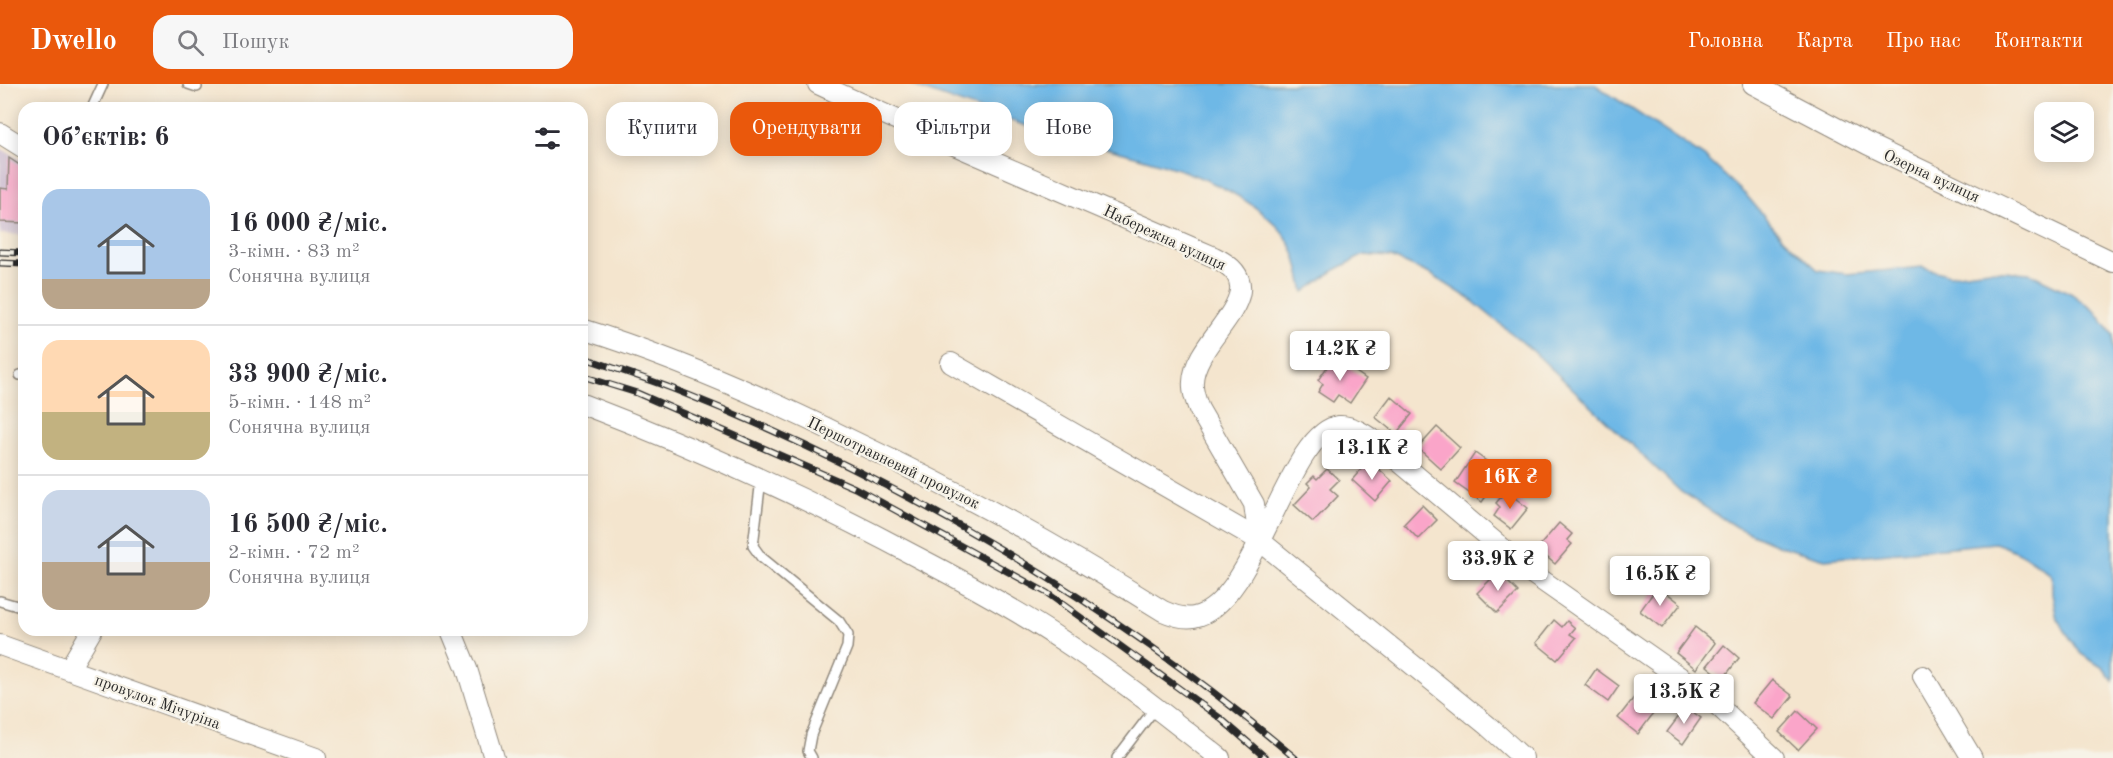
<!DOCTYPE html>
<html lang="uk">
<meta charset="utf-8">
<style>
body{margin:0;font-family:"Old Standard TT",serif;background:#f7f7f7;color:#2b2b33;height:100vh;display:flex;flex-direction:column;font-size:22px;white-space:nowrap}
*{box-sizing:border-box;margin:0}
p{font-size:20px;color:#7c7c81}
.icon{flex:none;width:33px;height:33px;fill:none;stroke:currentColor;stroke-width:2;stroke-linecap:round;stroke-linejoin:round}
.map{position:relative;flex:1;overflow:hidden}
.drawer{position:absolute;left:18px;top:18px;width:570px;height:534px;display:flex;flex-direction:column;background:#fff;border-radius:18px;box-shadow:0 3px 15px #0003}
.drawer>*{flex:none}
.hud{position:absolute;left:606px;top:18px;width:570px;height:54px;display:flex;gap:12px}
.buttons{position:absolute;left:2034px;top:18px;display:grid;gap:12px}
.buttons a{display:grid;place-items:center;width:60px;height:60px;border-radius:12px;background:#fff;box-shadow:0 3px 15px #0003;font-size:30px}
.price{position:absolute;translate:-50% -51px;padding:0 14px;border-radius:6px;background:#fff;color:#222;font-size:20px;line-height:39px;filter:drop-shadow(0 2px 3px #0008)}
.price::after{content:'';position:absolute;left:50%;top:36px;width:18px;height:14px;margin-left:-9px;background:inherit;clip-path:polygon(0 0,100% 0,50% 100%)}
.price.selected{background:#ea580c;color:#fff}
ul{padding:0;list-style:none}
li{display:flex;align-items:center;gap:18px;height:150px;padding:0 24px}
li+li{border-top:2px solid #e1e1e2}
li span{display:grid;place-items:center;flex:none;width:168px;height:120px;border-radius:18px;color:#555}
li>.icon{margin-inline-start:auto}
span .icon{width:72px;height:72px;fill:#fffc;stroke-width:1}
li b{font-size:26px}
h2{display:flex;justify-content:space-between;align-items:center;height:72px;padding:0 24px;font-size:26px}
.pill{padding:0 21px;border-radius:18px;background:#fff;box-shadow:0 3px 15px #0003;font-size:21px;line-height:54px}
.pill.selected{background:#ea580c;color:#fff}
header{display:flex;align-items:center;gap:36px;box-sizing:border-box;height:84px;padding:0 30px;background:#ea580c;color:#fff}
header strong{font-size:28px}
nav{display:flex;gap:33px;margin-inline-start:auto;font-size:21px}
.search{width:420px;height:54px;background:#f7f7f7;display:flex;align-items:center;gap:15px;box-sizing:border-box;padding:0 21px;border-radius:18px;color:#7c7c81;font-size:22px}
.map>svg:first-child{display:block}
</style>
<header>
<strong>Dwello</strong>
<div class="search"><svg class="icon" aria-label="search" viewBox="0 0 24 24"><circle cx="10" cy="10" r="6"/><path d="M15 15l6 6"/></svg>Пошук</div>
<nav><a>Головна</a><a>Карта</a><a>Про нас</a><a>Контакти</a></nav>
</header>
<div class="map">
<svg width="2113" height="674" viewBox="0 0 2113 674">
<rect width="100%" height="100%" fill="#f7f3e8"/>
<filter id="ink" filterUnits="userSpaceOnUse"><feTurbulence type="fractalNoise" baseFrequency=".0167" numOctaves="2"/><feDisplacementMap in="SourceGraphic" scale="12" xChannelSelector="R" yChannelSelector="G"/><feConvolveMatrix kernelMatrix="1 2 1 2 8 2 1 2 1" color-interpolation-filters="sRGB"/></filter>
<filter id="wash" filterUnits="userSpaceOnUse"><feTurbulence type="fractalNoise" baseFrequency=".008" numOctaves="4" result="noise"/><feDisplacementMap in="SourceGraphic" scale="24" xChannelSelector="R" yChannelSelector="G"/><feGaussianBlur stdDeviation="1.35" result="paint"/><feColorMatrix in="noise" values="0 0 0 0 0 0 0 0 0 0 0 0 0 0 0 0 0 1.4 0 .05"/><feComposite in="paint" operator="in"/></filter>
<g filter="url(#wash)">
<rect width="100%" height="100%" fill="#f4e5ce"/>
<polygon fill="#cdbed2" points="0,64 24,78 24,151 0,150"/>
<path fill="#6eb8e6" stroke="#4c7288" stroke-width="1.5" d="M 910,0 L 1594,0 L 1706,74 L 1747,112 L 1781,152 L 1818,186 L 1847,190 L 1923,183 L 1949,191 L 1990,186 L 2029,189 L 2072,210 L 2096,228 L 2113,251 L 2113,597 L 2103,584 L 2081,570 L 2057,535 L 2052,510 L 2052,492 C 2034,476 2018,467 1995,459 L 1825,475 L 1780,462 L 1736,443 L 1681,408 L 1533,267 L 1470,215 L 1432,191 L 1391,173 L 1364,171 L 1335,186 L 1304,208 C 1299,184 1295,160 1277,142 C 1222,86 1126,71 1052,50 C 1009,37 966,21 923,6 Z"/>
<g id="blocks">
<g fill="#faa5c9">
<polygon points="9,74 24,84 24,139 0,138 0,104 8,105"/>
<polygon points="1334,273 1366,295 1350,319 1338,311 1333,318 1318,308 1323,300 1318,296"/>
<polygon points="1391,312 1412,330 1396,350 1375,333"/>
<polygon points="1437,343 1460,364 1441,385 1418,364"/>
<polygon points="1475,369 1496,384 1488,395 1495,400 1482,418 1455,399"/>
<polygon points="1369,376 1392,397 1375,417 1352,396"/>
<polygon points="1327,385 1339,396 1330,405 1338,412 1313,438 1294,421 1311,403 1307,399 1314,392 1317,395"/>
<polygon points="1506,407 1528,424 1511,445 1494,432 1500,423 1496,419"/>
<polygon points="1422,421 1437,436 1418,455 1404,440"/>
<polygon points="1559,439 1572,450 1567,456 1572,460 1555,480 1537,465"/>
<polygon points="1498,488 1518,508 1497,529 1477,509"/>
<polygon points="1658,502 1681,520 1662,544 1640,527"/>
<polygon points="1554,536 1562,543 1567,537 1575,544 1570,550 1576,554 1557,576 1536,559"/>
<polygon points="1695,543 1715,559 1696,585 1676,569"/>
<polygon points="1724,561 1739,574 1723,595 1707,582"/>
<polygon points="1596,585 1619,602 1608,618 1585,601"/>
<polygon points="1772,596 1793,612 1774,635 1753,619"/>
<polygon points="1636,611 1656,626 1638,650 1618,634"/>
<polygon points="1686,623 1701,634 1683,660 1667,648"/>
<polygon points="1798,627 1817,645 1798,666 1779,648"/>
</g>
</g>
</g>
<g filter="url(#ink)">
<use href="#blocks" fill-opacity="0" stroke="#90887c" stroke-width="1.5"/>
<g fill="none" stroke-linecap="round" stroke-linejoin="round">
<defs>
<g id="service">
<polyline points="188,0 197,3"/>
<polyline points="92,24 103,0"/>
<polyline points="20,291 24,290"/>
<polyline points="761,395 753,462 761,473 839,537 848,551 847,563 811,651 808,667 812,674"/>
<polyline points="0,517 24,524"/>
<polyline points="1117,674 1156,623"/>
</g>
<g id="minor">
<path d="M 818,0 C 949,61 1082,115 1214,173 C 1283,206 1194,252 1193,298 C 1192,308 1196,317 1199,325 L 1254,420 L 1259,456"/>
<polyline points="1753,0 1867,60 2113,178"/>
<polyline points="0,49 24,64"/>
<path d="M 582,245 C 675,274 764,313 851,356 C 959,407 1062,464 1163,527 C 1172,531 1183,535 1194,533 C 1256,521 1288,347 1339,342 C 1352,341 1366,351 1376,358 L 1533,490 L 1711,615 L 1774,674"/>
<polyline points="951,279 1259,456 1488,642 1523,674"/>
<path d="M 582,320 C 697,364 809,415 917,473 C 967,499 1017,526 1063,557 C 1118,593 1169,634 1220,674"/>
<polyline points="451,546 467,585 494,674"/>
<polyline points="0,561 316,674"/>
<polyline points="69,585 92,546"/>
<polyline points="1923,592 1972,674"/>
</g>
</defs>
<use href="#service" stroke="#90887c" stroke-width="12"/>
<use href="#minor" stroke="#90887c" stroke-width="22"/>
<use href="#service" stroke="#fff" stroke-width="9"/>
<use href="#minor" stroke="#fff" stroke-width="20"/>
<defs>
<g id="rail">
<polyline points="0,168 24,169"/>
<polyline points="0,179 24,180"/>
<path d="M 582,273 C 613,284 645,294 676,306 C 899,394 1113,520 1295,674"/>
<polyline points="582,292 637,309 855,404 1047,509 1220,634 1266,674"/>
</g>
</defs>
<use href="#rail" stroke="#2b2b2b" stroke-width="7"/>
<use href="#rail" stroke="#f7f3e8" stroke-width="4.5" stroke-dasharray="14" stroke-linecap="butt"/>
</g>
</g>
<g text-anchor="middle" stroke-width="4.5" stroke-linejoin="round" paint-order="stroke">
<g font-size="16" fill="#2b2b2b" stroke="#f7f3e8">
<text transform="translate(1932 91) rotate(25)" y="6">Озерна вулиця</text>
<text transform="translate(1165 153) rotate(25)" y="6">Набережна вулиця</text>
<text transform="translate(894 378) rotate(26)" y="6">Першотравневий провулок</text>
<text transform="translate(158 617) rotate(20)" y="6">провулок Мічуріна</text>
</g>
</g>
</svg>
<div class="buttons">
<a><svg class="icon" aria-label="layers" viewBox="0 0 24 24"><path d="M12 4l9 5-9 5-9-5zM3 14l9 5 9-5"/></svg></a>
</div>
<b class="price" style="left:1340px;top:298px">14.2K ₴</b>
<b class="price" style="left:1372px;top:397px">13.1K ₴</b>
<b class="price selected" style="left:1510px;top:426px">16K ₴</b>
<b class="price" style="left:1498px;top:508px">33.9K ₴</b>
<b class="price" style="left:1660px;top:523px">16.5K ₴</b>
<b class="price" style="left:1684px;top:641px">13.5K ₴</b>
<div class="hud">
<a class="pill">Купити</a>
<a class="pill selected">Орендувати</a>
<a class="pill">Фільтри</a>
<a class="pill">Нове</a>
</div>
<section class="drawer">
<h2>Об’єктів: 6<svg class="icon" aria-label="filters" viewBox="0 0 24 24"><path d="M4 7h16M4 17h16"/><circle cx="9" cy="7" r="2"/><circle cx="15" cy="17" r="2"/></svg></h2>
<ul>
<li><span style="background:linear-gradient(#a9c7e8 75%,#b9a48a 0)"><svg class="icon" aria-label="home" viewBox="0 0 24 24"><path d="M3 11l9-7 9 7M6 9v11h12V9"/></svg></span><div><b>16 000 ₴/міс.</b><p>3-кімн. · 83 m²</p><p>Сонячна вулиця</p></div></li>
<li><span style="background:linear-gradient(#ffd9b3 60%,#c2b280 0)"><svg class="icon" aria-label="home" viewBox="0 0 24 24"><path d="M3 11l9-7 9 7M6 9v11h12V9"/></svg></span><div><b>33 900 ₴/міс.</b><p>5-кімн. · 148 m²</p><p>Сонячна вулиця</p></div></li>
<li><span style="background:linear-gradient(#c9d6e8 60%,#b9a48a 0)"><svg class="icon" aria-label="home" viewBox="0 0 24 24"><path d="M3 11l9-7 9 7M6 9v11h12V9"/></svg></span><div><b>16 500 ₴/міс.</b><p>2-кімн. · 72 m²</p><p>Сонячна вулиця</p></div></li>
</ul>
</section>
</div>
